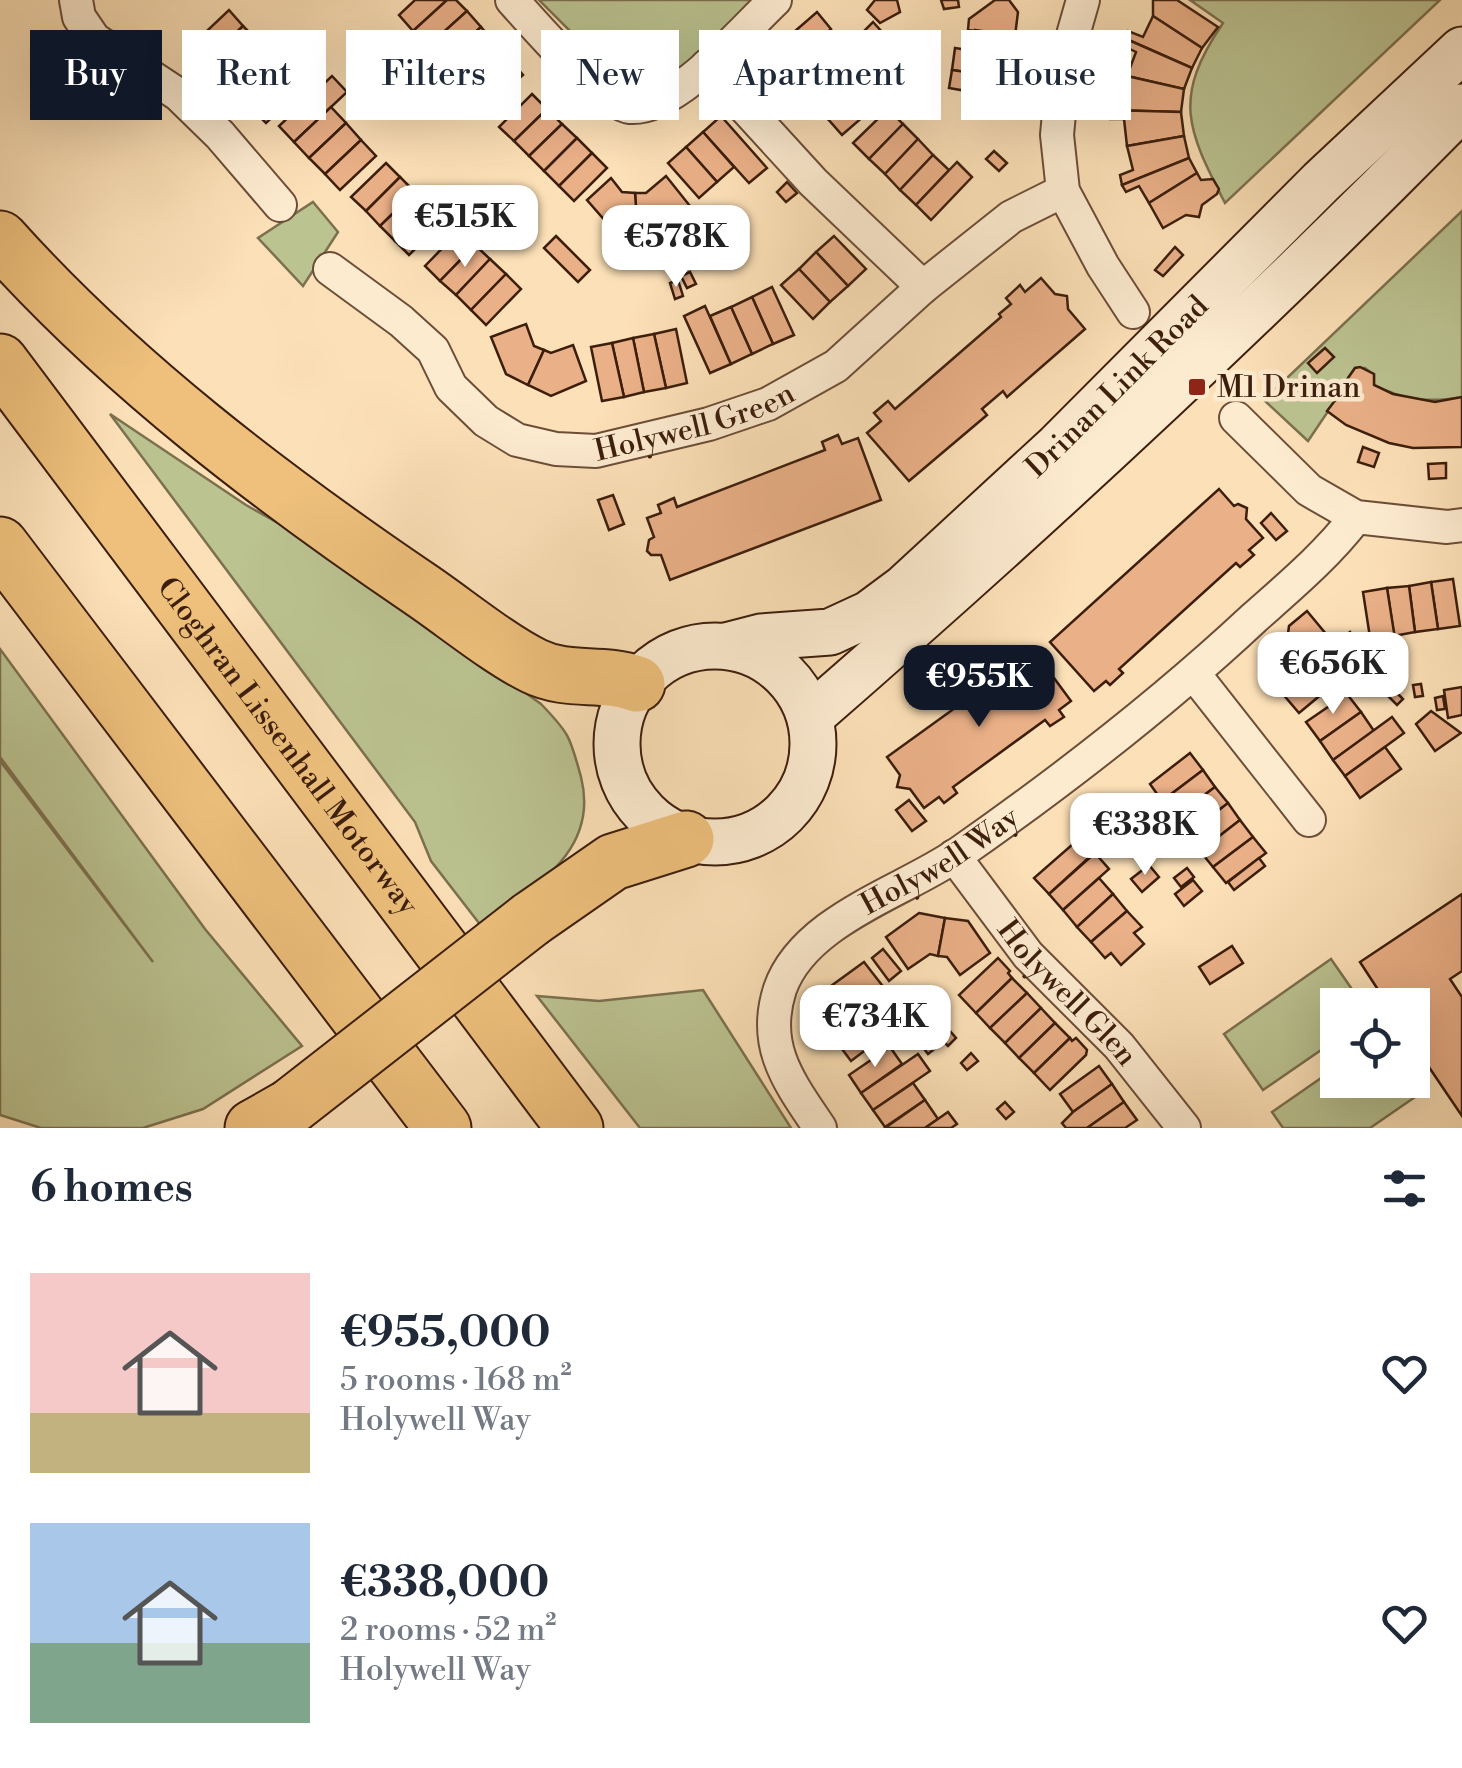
<!DOCTYPE html>
<meta charset="utf-8">
<style>
body{margin:0;font-family:"Libre Bodoni",serif;background:#f6f6f7;color:#1f2937;height:100vh;display:flex;flex-direction:column;font-size:38px;white-space:nowrap}
*{box-sizing:border-box;margin:0}
p{font-size:32px;color:#747a83}
.icon{flex:none;width:55px;height:55px;fill:none;stroke:currentColor;stroke-width:2;stroke-linecap:round;stroke-linejoin:round}
.map{position:relative;height:1128px;overflow:hidden}
.drawer{display:flex;flex-direction:column;background:#fff;flex:1}
.drawer>*{flex:none}
.hud{position:absolute;left:30px;top:30px;width:1402px;height:90px;display:flex;gap:20px}
.controls{position:absolute;left:1320px;top:988px;display:grid;gap:20px}
.controls a{display:grid;place-items:center;width:110px;height:110px;border-radius:0px;background:#fff;box-shadow:0 10px 40px #0002;font-size:50px}
.price{position:absolute;translate:-50% -85px;padding:0 22px;border-radius:20px;background:#fff;color:#222;font-size:32px;line-height:65px;filter:drop-shadow(0 2px 5px #0008)}
.price::after{content:'';position:absolute;left:50%;top:60px;width:30px;height:22px;margin-left:-15px;background:inherit;clip-path:polygon(0 0,100% 0,50% 100%)}
.price.active{background:#111827;color:#fff}
ul{padding:0;list-style:none}
li{display:flex;align-items:center;gap:30px;height:250px;padding:0 30px}
li span{display:grid;place-items:center;flex:none;width:280px;height:200px;border-radius:0px;color:#555}
li>.icon{margin-inline-start:auto}
span .icon{width:120px;height:120px;fill:#fffc;stroke-width:1}
li b{font-size:42px}
h2{display:flex;justify-content:space-between;align-items:center;height:120px;padding:0 30px;font-size:42px}
.pill{padding:0 35px;border-radius:0px;background:#fff;box-shadow:0 10px 40px #0002;font-size:35px;line-height:90px}
.pill.active{background:#111827;color:#fff}
.map>svg:first-child{display:block}
</style>
<div class="map">
<svg width="1462" height="1128" viewBox="0 0 1462 1128">
<rect width="100%" height="100%" fill="#fce0b7"/>
<filter id="stains"><feTurbulence type="fractalNoise" baseFrequency=".002" numOctaves="4"/><feColorMatrix values="0 0 0 0 .2 0 0 0 0 .09 0 0 0 0 .02 0 0 0 .5 -.17"/></filter>
<radialGradient id="worn" r=".72"><stop offset=".6" stop-color="#630" stop-opacity="0"/><stop offset="1" stop-color="#630" stop-opacity=".3"/></radialGradient>
<g fill="#bbc391" stroke="#7c704f" stroke-width="2.5">
<polygon points="539,0 755,0 672,77 638,87 616,77"/>
<path d="M 1190,0 L 1440,0 L 1225,203 C 1187,129 1172,98 1223,23 Z"/>
<polygon points="313,202 338,232 303,286 258,238"/>
<path d="M 1462,211 L 1462,397 C 1429,403 1404,400 1374,385 L 1374,375 L 1365,368 L 1355,368 L 1346,381 L 1334,385 L 1337,398 L 1308,441 L 1264,400 Z"/>
<path d="M 110,414 L 246,505 L 323,548 L 541,704 C 570,734 570,737 581,777 C 600,852 533,887 482,927 L 431,861 L 415,822 Z"/>
<polygon points="0,649 205,929 302,1046 203,1109 143,1128 41,1128 0,1115 0,761 153,962 0,757"/>
<polygon points="1331,959 1363,1005 1338,1005 1337,1039 1263,1090 1224,1034"/>
<polygon points="703,990 791,1128 640,1128 537,996 599,1001"/>
<polygon points="1337,1067 1338,1080 1408,1080 1418,1095 1370,1128 1283,1128 1272,1112"/>
</g>
<g fill="#eab088" stroke="#3c1e0d" stroke-width="2.5">
<polygon points="415,0 447,0 413,31 399,15"/>
<polygon points="447,0 456,0 467,11 427,47 413,31"/>
<polygon points="875,0 897,0 900,12 880,23 867,10"/>
<polygon points="941,0 958,0 959,7 944,9"/>
<polygon points="995,0 1009,0 1018,12 1015,36 968,30 969,19"/>
<polygon points="1153,0 1177,0 1218,27 1202,48 1153,16"/>
<polygon points="229,10 243,26 206,61 192,45"/>
<polygon points="467,11 481,27 441,63 427,47"/>
<polygon points="817,12 831,29 785,69 771,52"/>
<polygon points="1153,16 1202,48 1192,68 1124,38 1128,31 1143,37"/>
<polygon points="873,22 883,33 872,44 862,33"/>
<polygon points="243,26 258,41 221,76 206,61"/>
<polygon points="481,27 495,43 455,79 441,63"/>
<polygon points="975,30 1017,36 1014,57 972,51"/>
<polygon points="822,37 836,53 799,85 785,69"/>
<polygon points="886,37 893,43 884,51 878,44"/>
<polygon points="1124,38 1192,68 1184,89 1127,76 1136,52 1122,45"/>
<polygon points="258,41 273,57 236,92 221,76"/>
<polygon points="914,42 914,53 904,54 903,43"/>
<polygon points="495,43 509,59 470,95 455,79"/>
<polygon points="924,45 933,47 930,66 915,64 917,52"/>
<polygon points="955,48 1014,57 1011,79 952,70"/>
<polygon points="901,52 908,61 898,70 890,61"/>
<polygon points="836,53 851,70 813,102 799,85"/>
<polygon points="273,57 287,72 251,108 236,92"/>
<polygon points="509,59 523,75 484,110 470,95"/>
<polygon points="851,70 865,87 828,119 813,102"/>
<polygon points="952,70 1008,78 1006,100 984,116 966,91 949,88"/>
<polygon points="287,72 303,88 266,123 251,108"/>
<polygon points="921,74 926,80 918,88 912,82"/>
<polygon points="332,76 347,92 294,142 279,126"/>
<polygon points="1127,76 1184,89 1181,112 1109,110 1110,102 1124,103"/>
<polygon points="865,87 879,103 842,135 828,119"/>
<polygon points="532,94 547,109 514,141 499,127"/>
<polygon points="331,107 346,123 309,158 294,142"/>
<polygon points="547,109 562,124 529,156 514,141"/>
<polygon points="888,109 903,124 869,159 853,143"/>
<polygon points="1109,110 1181,112 1184,136 1127,146 1124,119 1110,119"/>
<polygon points="721,116 767,168 749,183 703,132"/>
<polygon points="346,123 361,140 325,174 309,158"/>
<polygon points="562,124 577,138 544,171 529,156"/>
<polygon points="903,124 918,139 885,174 869,159"/>
<polygon points="703,132 734,167 717,182 686,147"/>
<polygon points="1184,136 1189,158 1122,185 1120,175 1133,170 1127,146"/>
<polygon points="577,138 592,153 559,186 544,171"/>
<polygon points="918,139 933,155 900,190 885,174"/>
<polygon points="361,140 376,156 340,190 325,174"/>
<polygon points="686,147 717,182 699,198 668,163"/>
<polygon points="994,151 1007,163 999,171 986,159"/>
<polygon points="592,153 607,168 574,201 559,186"/>
<polygon points="933,155 949,170 916,205 900,190"/>
<polygon points="1189,158 1197,173 1149,203 1139,186 1126,192 1122,185"/>
<polygon points="957,162 972,177 931,220 916,205"/>
<polygon points="386,163 400,177 366,211 351,197"/>
<polygon points="1197,173 1201,180 1213,179 1219,189 1217,194 1202,205 1199,217 1186,215 1163,228 1149,203"/>
<polygon points="666,176 690,206 667,226 667,235 638,235 635,193 646,193"/>
<polygon points="400,177 415,192 380,226 366,211"/>
<polygon points="611,178 622,192 635,193 638,235 607,234 607,223 587,200"/>
<polygon points="787,182 797,193 786,202 777,192"/>
<polygon points="415,192 429,207 395,241 380,226"/>
<polygon points="429,207 443,222 409,255 395,241"/>
<polygon points="741,229 748,237 736,247 729,239"/>
<polygon points="460,230 475,245 440,281 425,266"/>
<polygon points="556,236 590,270 578,282 544,248"/>
<polygon points="834,236 866,269 848,286 816,252"/>
<polygon points="475,245 490,259 456,295 440,281"/>
<polygon points="1175,247 1183,255 1163,276 1155,270"/>
<polygon points="816,252 848,286 830,302 799,269"/>
<polygon points="490,259 506,274 471,310 456,295"/>
<polygon points="799,269 830,302 813,319 781,285"/>
<polygon points="690,272 696,284 687,288 681,276"/>
<polygon points="506,274 521,289 486,325 471,310"/>
<polygon points="1041,278 1055,294 1067,296 1068,309 1085,329 1007,397 1003,391 982,409 987,415 909,481 867,433 881,421 874,413 888,401 895,409 1001,317 999,314 1011,304 1006,298 1020,285 1025,292"/>
<polygon points="678,280 683,296 675,299 670,283"/>
<polygon points="772,287 794,335 773,344 752,297"/>
<polygon points="752,297 773,344 752,354 731,307"/>
<polygon points="705,306 731,364 710,373 684,316"/>
<polygon points="731,307 752,354 731,364 710,316"/>
<polygon points="526,324 534,346 544,350 528,385 506,374 491,337"/>
<polygon points="676,329 687,383 666,388 654,334"/>
<polygon points="654,334 666,388 644,392 633,338"/>
<polygon points="633,338 644,392 624,397 612,343"/>
<polygon points="612,343 624,397 602,401 591,347"/>
<polygon points="573,345 586,381 551,396 528,385 544,350 551,353"/>
<polygon points="1325,348 1334,357 1317,373 1308,363"/>
<polygon points="1360,367 1374,374 1374,385 1393,394 1435,402 1462,397 1462,447 1413,448 1389,443 1346,425 1327,411 1337,398 1334,385 1346,381 1355,368"/>
<polygon points="838,435 842,444 858,438 881,500 670,580 661,555 651,555 647,551 649,540 654,537 647,518 661,513 658,505 674,498 677,507 825,450 822,442"/>
<polygon points="1363,447 1379,453 1374,467 1358,462"/>
<polygon points="1446,463 1446,478 1429,479 1428,464"/>
<polygon points="1219,489 1234,506 1238,504 1247,508 1246,519 1263,538 1249,550 1254,555 1240,567 1236,563 1119,669 1123,673 1110,685 1106,681 1094,691 1050,642"/>
<polygon points="613,495 624,524 609,530 598,500"/>
<polygon points="1271,513 1287,531 1276,540 1261,523"/>
<polygon points="1453,579 1460,626 1438,629 1431,582"/>
<polygon points="1431,582 1438,629 1415,632 1409,586"/>
<polygon points="1409,586 1415,632 1394,636 1387,588"/>
<polygon points="1387,588 1399,664 1379,666 1373,657 1363,592"/>
<polygon points="1307,611 1326,634 1320,640 1319,652 1286,649 1289,626"/>
<polygon points="1350,632 1358,643 1351,648 1343,637"/>
<polygon points="1286,649 1326,652 1324,675 1284,672"/>
<polygon points="1034,651 1071,701 1059,710 1064,717 1050,726 1045,720 953,787 957,793 944,803 939,797 924,808 910,789 897,787 900,775 887,757"/>
<polygon points="1284,672 1316,675 1316,685 1323,693 1299,713 1282,693"/>
<polygon points="1421,684 1423,696 1415,697 1413,685"/>
<polygon points="1462,687 1462,715 1448,718 1444,690"/>
<polygon points="1394,690 1403,699 1397,705 1388,696"/>
<polygon points="1347,694 1361,712 1320,741 1306,722"/>
<polygon points="1443,696 1445,709 1437,710 1435,698"/>
<polygon points="1431,711 1461,733 1435,751 1416,724"/>
<polygon points="1361,712 1374,731 1333,760 1320,741"/>
<polygon points="1392,717 1404,733 1345,776 1333,760"/>
<polygon points="1385,747 1401,769 1360,798 1345,776"/>
<polygon points="1190,753 1203,770 1162,801 1150,784"/>
<polygon points="1203,770 1215,787 1175,817 1162,801"/>
<polygon points="1215,787 1228,803 1188,834 1175,817"/>
<polygon points="909,800 926,821 912,831 896,810"/>
<polygon points="1228,803 1240,820 1200,851 1188,834"/>
<polygon points="1106,812 1112,820 1104,826 1098,819"/>
<polygon points="1240,820 1253,837 1213,867 1200,851"/>
<polygon points="1081,837 1095,852 1049,894 1034,878"/>
<polygon points="1253,837 1266,853 1226,883 1213,867"/>
<polygon points="1146,841 1152,848 1142,855 1137,848"/>
<polygon points="1095,853 1109,869 1063,910 1049,894"/>
<polygon points="1259,858 1265,866 1234,890 1228,882"/>
<polygon points="1149,865 1159,877 1142,892 1131,879"/>
<polygon points="1187,868 1194,877 1181,887 1174,878"/>
<polygon points="1099,878 1113,894 1077,927 1063,910"/>
<polygon points="1193,880 1202,891 1184,906 1175,894"/>
<polygon points="1113,894 1127,911 1091,942 1077,927"/>
<polygon points="1462,894 1462,971 1450,979 1462,997 1462,1116 1412,1042 1412,1005 1388,1005 1360,962"/>
<polygon points="1127,911 1142,927 1134,933 1144,944 1121,965 1111,953 1105,958 1091,942"/>
<polygon points="919,913 945,918 938,956 930,954 908,969 886,937"/>
<polygon points="945,918 968,921 990,953 960,975 947,957 938,956"/>
<polygon points="1232,946 1243,963 1210,984 1199,967"/>
<polygon points="883,949 901,971 889,981 872,958"/>
<polygon points="998,958 1010,971 1008,973 1012,978 976,1013 959,995"/>
<polygon points="864,962 885,989 868,1002 866,1021 880,1039 851,1061 827,1029 831,986"/>
<polygon points="1012,978 1027,993 990,1028 976,1013"/>
<polygon points="1027,993 1041,1008 1005,1043 990,1028"/>
<polygon points="1041,1008 1055,1023 1019,1058 1005,1043"/>
<polygon points="937,1011 942,1018 932,1026 926,1020"/>
<polygon points="1055,1023 1070,1038 1034,1073 1019,1058"/>
<polygon points="925,1024 942,1043 928,1054 912,1033"/>
<polygon points="950,1031 956,1038 948,1046 941,1039"/>
<polygon points="1070,1038 1072,1041 1076,1038 1087,1050 1086,1055 1050,1090 1034,1073"/>
<polygon points="890,1047 902,1064 861,1093 849,1075"/>
<polygon points="971,1053 978,1061 967,1070 961,1063"/>
<polygon points="918,1054 930,1071 873,1110 861,1093"/>
<polygon points="1099,1066 1112,1084 1073,1112 1060,1094"/>
<polygon points="913,1083 925,1100 885,1127 873,1110"/>
<polygon points="1112,1084 1124,1102 1087,1128 1066,1128 1062,1123 1073,1112"/>
<polygon points="925,1100 938,1119 925,1128 885,1128"/>
<polygon points="1005,1102 1014,1112 1006,1119 997,1109"/>
<polygon points="1124,1102 1137,1120 1125,1128 1087,1128"/>
<polygon points="948,1112 957,1124 951,1128 925,1128"/>
</g>
<g fill="none" stroke-linecap="round" stroke-linejoin="round">
<defs>
<g id="minor">
<polyline points="76,0 79,17 94,39 179,95 220,135 280,205"/>
<path d="M 512,0 C 533,23 602,104 630,107 C 675,111 744,29 775,0"/>
<polyline points="1083,0 1063,70 1057,135 1063,191 1103,266 1133,312"/>
<polyline points="707,66 813,182 923,287"/>
<path id="s1" d="M 330,269 L 401,321 L 433,350 L 451,387 L 486,421 L 517,440 L 556,449 L 596,451 L 709,424 L 768,404 L 836,366 L 923,287 L 1011,217 L 1063,191"/>
<polyline points="1236,418 1309,490 1356,517 1447,527 1462,525"/>
<polyline points="1194,674 1309,820"/>
<path id="s2" d="M 954,856 L 1028,955 L 1119,1046 L 1184,1128"/>
<path id="s3" d="M 820,1128 C 790,1083 761,1047 780,989 C 804,920 903,892 958,854 C 1061,782 1162,704 1254,618 C 1290,586 1327,555 1356,517"/>
</g>
<g id="secondary">
<circle cx="715" cy="744" r="98"/>
<path id="s4" d="M 726,646 L 761,637 L 830,632 L 869,614 L 904,588 L 1058,446 L 1321,182 L 1462,50"/>
<path d="M 810,717 C 1034,522 1254,319 1462,107"/>
</g>
<g id="motorway">
<path d="M 0,239 C 121,374 271,488 420,589 C 454,612 499,649 534,666 C 569,683 600,671 637,684"/>
<path id="s5" d="M 0,362 L 575,1128"/>
<polyline points="0,545 443,1128"/>
<polyline points="531,919 613,862 686,839"/>
<polyline points="253,1128 290,1107"/>
</g>
</defs>
<use href="#minor" stroke="#6c4e38" stroke-width="36"/>
<use href="#secondary" stroke="#3c1e0d" stroke-width="49"/>
<use href="#motorway" stroke="#3c1e0d" stroke-width="59"/>
<use href="#minor" stroke="#fdebd0" stroke-width="32"/>
<use href="#secondary" stroke="#fdebd0" stroke-width="45"/>
<use href="#motorway" stroke="#eec07c" stroke-width="55"/>
<defs>
<polyline id="motorway-bridge" points="290,1107 531,919"/>
</defs>
<use href="#motorway-bridge" stroke="#3c1e0d" stroke-width="59" stroke-linecap="butt"/>
<use href="#motorway-bridge" stroke="#eec07c" stroke-width="55"/>
</g>
<rect fill="#8f2418" stroke="#fdebd0" stroke-width="4" x="1187" y="377" width="20" height="20" rx="5"/>
<g text-anchor="middle" stroke-width="9" stroke-linejoin="round" paint-order="stroke">
<g font-size="30" fill="#3c1e0d" stroke="#fdebd0">
<text dy="10" stroke="none"><textPath href="#s4" startOffset="485">Drinan Link Road</textPath></text>
<text dy="10" stroke="none"><textPath href="#s1" startOffset="440">Holywell Green</textPath></text>
<text dy="10" stroke="none"><textPath href="#s5" startOffset="480">Cloghran Lissenhall Motorway</textPath></text>
<text dy="10" stroke="none"><textPath href="#s3" startOffset="360">Holywell Way</textPath></text>
<text dy="10" stroke="none"><textPath href="#s2" startOffset="178">Holywell Glen</textPath></text>
</g>
<g font-size="30" fill="#3c1e0d" stroke="#fdebd0" text-anchor="start">
<text x="1217" y="397">M1 Drinan</text>
</g>
</g>
<rect width="100%" height="100%" filter="url(#stains)"/>
<rect width="100%" height="100%" fill="url(#worn)"/>
</svg>
<div class="controls">
<a><svg class="icon" aria-label="locate" viewBox="0 0 24 24"><circle cx="12" cy="12" r="6"/><path d="M12 2v4M12 18v4M2 12h4M18 12h4"/></svg></a>
</div>
<b class="price" style="left:465px;top:270px">€515K</b>
<b class="price" style="left:676px;top:290px">€578K</b>
<b class="price" style="left:1333px;top:717px">€656K</b>
<b class="price active" style="left:979px;top:730px">€955K</b>
<b class="price" style="left:1145px;top:878px">€338K</b>
<b class="price" style="left:875px;top:1070px">€734K</b>
<div class="hud">
<a class="pill active">Buy</a>
<a class="pill">Rent</a>
<a class="pill">Filters</a>
<a class="pill">New</a>
<a class="pill">Apartment</a>
<a class="pill">House</a>
</div>
</div>
<section class="drawer">
<h2>6 homes<svg class="icon" aria-label="filters" viewBox="0 0 24 24"><path d="M4 7h16M4 17h16"/><circle cx="9" cy="7" r="2"/><circle cx="15" cy="17" r="2"/></svg></h2>
<ul>
<li><span style="background:linear-gradient(#f6c9c9 70%,#c2b280 0)"><svg class="icon" aria-label="home" viewBox="0 0 24 24"><path d="M3 11l9-7 9 7M6 9v11h12V9"/></svg></span><div><b>€955,000</b><p>5 rooms · 168 m²</p><p>Holywell Way</p></div><svg class="icon" aria-label="heart" viewBox="0 0 24 24"><path d="M12 20l-8-8c-3-5 5-10 8-4 3-6 11-1 8 4z"/></svg></li>
<li><span style="background:linear-gradient(#a9c7e8 60%,#7fa58c 0)"><svg class="icon" aria-label="home" viewBox="0 0 24 24"><path d="M3 11l9-7 9 7M6 9v11h12V9"/></svg></span><div><b>€338,000</b><p>2 rooms · 52 m²</p><p>Holywell Way</p></div><svg class="icon" aria-label="heart" viewBox="0 0 24 24"><path d="M12 20l-8-8c-3-5 5-10 8-4 3-6 11-1 8 4z"/></svg></li>
</ul>
</section>
